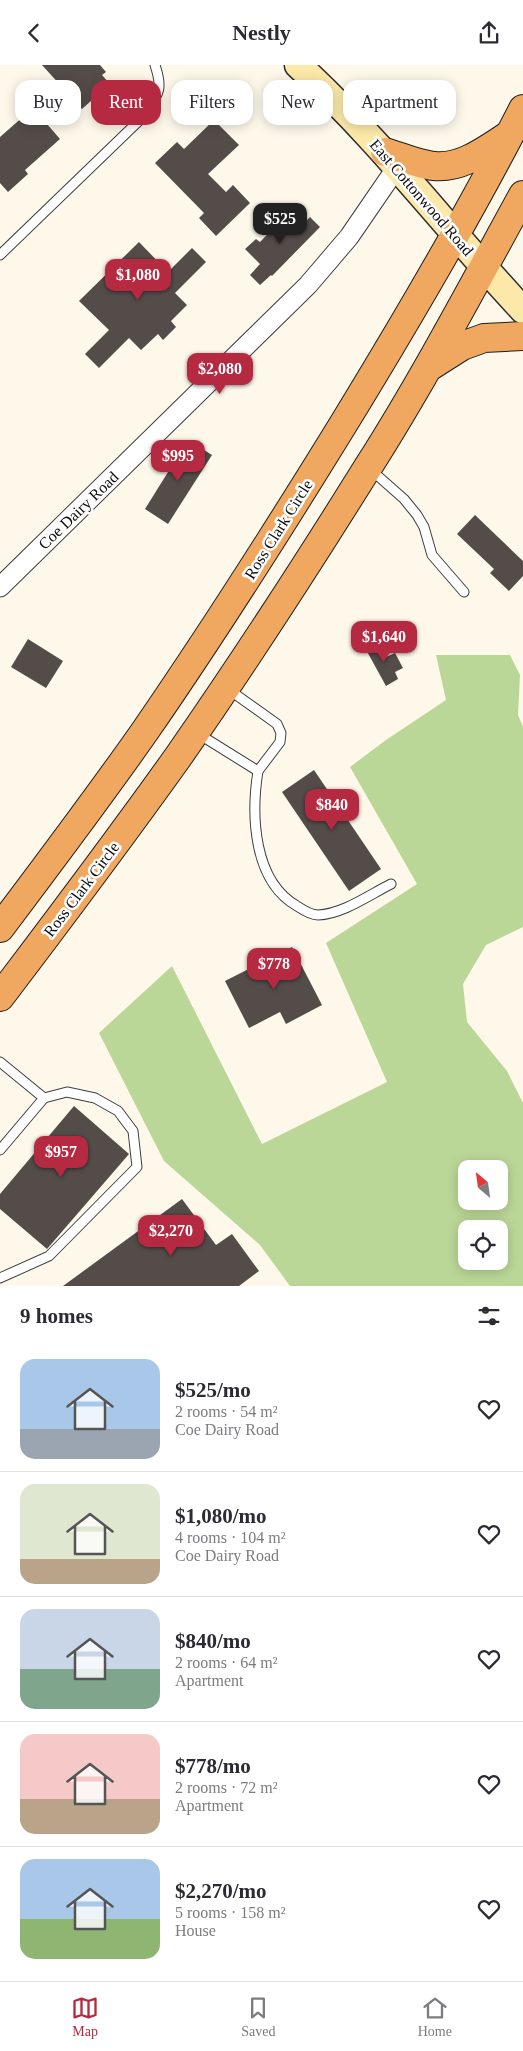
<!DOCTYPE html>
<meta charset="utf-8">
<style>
body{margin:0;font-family:Georgia,serif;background:#f2f2f3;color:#2b2b33;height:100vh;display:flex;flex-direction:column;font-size:19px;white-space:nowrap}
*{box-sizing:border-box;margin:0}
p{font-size:16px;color:#7c7c81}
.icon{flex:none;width:28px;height:28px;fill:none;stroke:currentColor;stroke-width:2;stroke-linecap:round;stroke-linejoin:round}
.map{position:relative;height:1221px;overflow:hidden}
.drawer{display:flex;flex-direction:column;background:#fff;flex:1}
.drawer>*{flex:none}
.top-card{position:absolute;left:15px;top:15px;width:494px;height:45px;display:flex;gap:10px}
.needle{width:32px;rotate:331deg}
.controls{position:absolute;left:458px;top:1095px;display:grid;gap:10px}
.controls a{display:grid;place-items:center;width:50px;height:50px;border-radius:10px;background:#fff;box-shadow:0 2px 12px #0003;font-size:25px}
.price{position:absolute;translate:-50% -42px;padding:0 11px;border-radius:10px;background:#b52a40;color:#fff;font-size:16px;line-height:32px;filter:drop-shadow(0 1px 2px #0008)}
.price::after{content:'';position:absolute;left:50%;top:30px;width:15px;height:11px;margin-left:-8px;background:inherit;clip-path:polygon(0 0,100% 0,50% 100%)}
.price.selected{background:#222;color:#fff}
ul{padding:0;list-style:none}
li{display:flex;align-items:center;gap:15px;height:125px;padding:0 20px}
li+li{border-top:1px solid #e1e1e2}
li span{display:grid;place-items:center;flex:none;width:140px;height:100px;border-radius:15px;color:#555}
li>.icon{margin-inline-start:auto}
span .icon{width:60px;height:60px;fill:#fffc;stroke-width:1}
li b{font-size:21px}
h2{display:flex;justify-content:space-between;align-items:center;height:60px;padding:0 20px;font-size:21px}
.tag{padding:0 18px;border-radius:15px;background:#fff;box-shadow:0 2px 12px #0003;font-size:18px;line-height:45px}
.tag.selected{background:#b52a40;color:#fff}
header{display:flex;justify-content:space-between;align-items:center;height:65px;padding:0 20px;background:#fff;font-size:22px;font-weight:700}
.menu{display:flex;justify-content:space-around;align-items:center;height:70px;border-top:1px solid #e1e1e2;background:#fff;font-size:14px;color:#7c7c81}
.menu a{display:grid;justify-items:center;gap:2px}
.menu .selected{color:#b52a40}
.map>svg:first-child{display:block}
</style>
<header><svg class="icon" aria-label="back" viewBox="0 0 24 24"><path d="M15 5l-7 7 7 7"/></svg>Nestly<svg class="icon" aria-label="share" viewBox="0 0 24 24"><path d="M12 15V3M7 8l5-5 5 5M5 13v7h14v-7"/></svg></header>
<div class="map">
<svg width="523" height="1221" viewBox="0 0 523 1221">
<rect width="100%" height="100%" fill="#fef8eb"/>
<path fill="#bbd797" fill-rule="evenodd" d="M 436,590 L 510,590 L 520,610 L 518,650 L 523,662 L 523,862 L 486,880 L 463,919 L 467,957 L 507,1006 L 523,1038 L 523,1221 L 290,1221 L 260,1180 L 164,1096 L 99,968 L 172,901 L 262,1079 L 387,1017 L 326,878 L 417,819 L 350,702 L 386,675 L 446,635 ZM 466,1104 L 499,1104 L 499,1136 L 466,1136 ZM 466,1164 L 499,1164 L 499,1196 L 466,1196 Z"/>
<g fill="#544c49">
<polygon points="42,0 100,0 106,7 102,10 110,19 82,44"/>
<polygon points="33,43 60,74 25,105 28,109 8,127 0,118 0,72"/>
<polygon points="214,55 239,80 208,109 226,127 233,120 250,138 216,171 199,153 204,148 155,98 177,77 184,84"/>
<polygon points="292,144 305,157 310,152 320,162 272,211 271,210 260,220 250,210 260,199 245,184 256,174 260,177"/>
<polygon points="139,177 168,207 192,183 206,197 175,228 187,240 171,256 176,262 163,275 158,269 141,285 129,273 99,303 85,289 109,265 79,236"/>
<polygon points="188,375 212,390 168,459 145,444"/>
<polygon points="475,450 523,496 523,511 509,526 490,508 494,504 457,469"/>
<polygon points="28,574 63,596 46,623 11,602"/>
<polygon points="376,574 386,592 395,588 403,603 395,607 398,614 386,621 364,581"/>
<polygon points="314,705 381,804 349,826 282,727"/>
<polygon points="292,882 322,940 286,959 280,947 249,963 225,916"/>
<polygon points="74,1041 129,1089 47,1184 0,1144 0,1129"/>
<polygon points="182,1134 216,1180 232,1169 259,1206 239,1221 63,1221"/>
</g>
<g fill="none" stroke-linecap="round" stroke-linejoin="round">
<defs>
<g id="service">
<path d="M 0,190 L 146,49 C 159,28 163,24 155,0"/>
<polyline points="370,404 404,434 417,450 424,462 432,490 464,527"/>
<polyline points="197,668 258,706 280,677 281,668 277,659 228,624"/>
<path d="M 258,706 C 251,750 253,816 297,841 C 303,845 311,850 318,850 C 343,849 369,830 391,819"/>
<polyline points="0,997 44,1033 0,1085"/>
<polyline points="0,1213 49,1191 137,1102 133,1066 118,1046 95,1033 67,1027 44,1033"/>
</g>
<polyline id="minor" points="0,522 308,220 349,172 397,102"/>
<path id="secondary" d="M 298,0 C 380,75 447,164 523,245"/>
<g id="trunk">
<path d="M 385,87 C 401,92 418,99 434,101 C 462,104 487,84 509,70"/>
<polyline points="429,302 462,281 484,273 523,271"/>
<path d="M 0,863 C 49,798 98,733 145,666 C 214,566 280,462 344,358 C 407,255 468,152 523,44"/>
<path d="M 0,932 C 60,853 120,773 178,692 C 244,597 307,500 368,402 C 424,314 473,221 523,130"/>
</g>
</defs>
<use href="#service" stroke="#3f3f3f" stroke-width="11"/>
<use href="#minor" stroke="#3f3f3f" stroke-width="21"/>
<use href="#secondary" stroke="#2e2e2e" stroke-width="29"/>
<use href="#trunk" stroke="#1d1d1d" stroke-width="30"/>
<use href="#service" stroke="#fff" stroke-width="9"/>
<use href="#minor" stroke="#fff" stroke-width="19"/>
<use href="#secondary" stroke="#fce9a9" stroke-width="26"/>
<use href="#trunk" stroke="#f0a760" stroke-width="28"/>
</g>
<g text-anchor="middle" stroke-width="5" stroke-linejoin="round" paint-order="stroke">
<g font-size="16" fill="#0c0c0c" stroke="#fff">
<text transform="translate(422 132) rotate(49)" y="6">East Cottonwood Road</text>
<text transform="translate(78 445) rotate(-44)" y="6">Coe Dairy Road</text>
<text transform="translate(278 464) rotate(-58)" y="6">Ross Clark Circle</text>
<text transform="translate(81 824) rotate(-53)" y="6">Ross Clark Circle</text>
</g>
</g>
</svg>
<div class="controls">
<a><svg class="needle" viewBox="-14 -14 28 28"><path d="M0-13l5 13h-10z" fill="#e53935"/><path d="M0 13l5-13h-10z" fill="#7c7c81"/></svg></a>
<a><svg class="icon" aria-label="locate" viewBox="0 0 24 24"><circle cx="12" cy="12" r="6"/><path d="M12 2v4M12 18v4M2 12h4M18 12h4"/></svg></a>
</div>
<b class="price selected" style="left:280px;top:180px">$525</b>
<b class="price" style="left:138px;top:236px">$1,080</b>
<b class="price" style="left:220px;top:330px">$2,080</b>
<b class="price" style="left:178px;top:417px">$995</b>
<b class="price" style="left:384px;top:598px">$1,640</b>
<b class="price" style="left:332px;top:766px">$840</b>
<b class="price" style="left:274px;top:925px">$778</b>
<b class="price" style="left:61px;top:1113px">$957</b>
<b class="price" style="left:171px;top:1192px">$2,270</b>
<div class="top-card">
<a class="tag">Buy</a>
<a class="tag selected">Rent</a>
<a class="tag">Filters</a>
<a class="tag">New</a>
<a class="tag">Apartment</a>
</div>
</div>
<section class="drawer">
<h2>9 homes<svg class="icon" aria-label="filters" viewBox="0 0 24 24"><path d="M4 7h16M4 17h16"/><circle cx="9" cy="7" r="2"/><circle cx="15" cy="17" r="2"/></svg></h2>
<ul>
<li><span style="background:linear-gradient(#a9c7e8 70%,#9aa5b1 0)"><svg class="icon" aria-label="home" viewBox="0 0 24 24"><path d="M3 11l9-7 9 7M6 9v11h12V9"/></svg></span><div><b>$525/mo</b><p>2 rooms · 54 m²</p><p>Coe Dairy Road</p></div><svg class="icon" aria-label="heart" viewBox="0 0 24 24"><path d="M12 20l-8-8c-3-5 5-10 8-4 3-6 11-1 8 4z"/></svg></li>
<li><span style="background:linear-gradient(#dfe7d0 75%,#b9a48a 0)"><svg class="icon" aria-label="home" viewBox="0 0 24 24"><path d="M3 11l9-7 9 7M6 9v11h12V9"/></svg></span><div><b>$1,080/mo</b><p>4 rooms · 104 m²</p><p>Coe Dairy Road</p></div><svg class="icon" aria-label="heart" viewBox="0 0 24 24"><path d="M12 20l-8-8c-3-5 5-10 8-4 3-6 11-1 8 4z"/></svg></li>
<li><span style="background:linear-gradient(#c9d6e8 60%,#7fa58c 0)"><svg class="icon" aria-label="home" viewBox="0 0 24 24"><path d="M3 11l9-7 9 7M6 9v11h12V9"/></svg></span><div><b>$840/mo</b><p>2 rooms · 64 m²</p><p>Apartment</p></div><svg class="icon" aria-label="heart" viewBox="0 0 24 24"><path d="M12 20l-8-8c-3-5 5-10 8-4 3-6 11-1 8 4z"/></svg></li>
<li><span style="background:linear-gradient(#f6c9c9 65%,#b9a48a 0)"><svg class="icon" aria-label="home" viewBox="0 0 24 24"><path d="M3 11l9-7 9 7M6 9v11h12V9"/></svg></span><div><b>$778/mo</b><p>2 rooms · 72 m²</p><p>Apartment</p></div><svg class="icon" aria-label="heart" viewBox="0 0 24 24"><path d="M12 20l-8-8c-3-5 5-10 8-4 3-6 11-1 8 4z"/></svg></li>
<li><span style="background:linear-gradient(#a9c7e8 60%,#8fb573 0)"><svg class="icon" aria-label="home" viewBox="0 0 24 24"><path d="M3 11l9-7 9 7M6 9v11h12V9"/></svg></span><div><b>$2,270/mo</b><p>5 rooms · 158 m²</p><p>House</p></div><svg class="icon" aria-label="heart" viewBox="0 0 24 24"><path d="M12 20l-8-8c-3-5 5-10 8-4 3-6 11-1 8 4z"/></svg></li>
</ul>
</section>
<nav class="menu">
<a class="selected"><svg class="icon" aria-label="map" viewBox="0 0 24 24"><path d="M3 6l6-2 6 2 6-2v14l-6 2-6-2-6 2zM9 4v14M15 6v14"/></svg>Map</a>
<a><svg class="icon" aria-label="saved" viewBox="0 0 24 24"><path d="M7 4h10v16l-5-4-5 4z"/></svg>Saved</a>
<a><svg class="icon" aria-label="home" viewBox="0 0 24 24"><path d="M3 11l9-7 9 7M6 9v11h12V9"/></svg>Home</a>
</nav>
